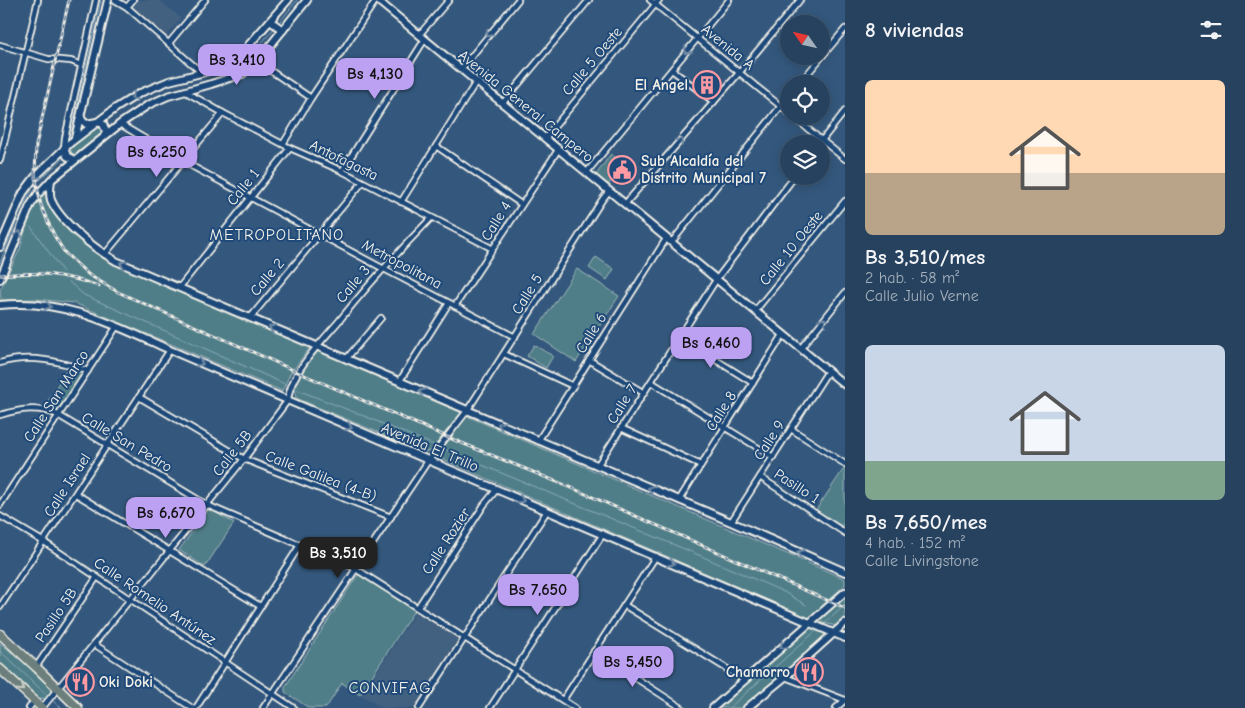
<!DOCTYPE html>
<html lang="es">
<meta charset="utf-8">
<style>
body{margin:0;font-family:"Comic Neue",sans-serif;background:#2f4964;color:#f1f3f6;height:100vh;display:flex;flex-direction:column;font-size:19px;white-space:nowrap}
*{box-sizing:border-box;margin:0}
p{font-size:16px;color:#a4b0bc}
.icon{flex:none;width:28px;height:28px;fill:none;stroke:currentColor;stroke-width:2;stroke-linecap:round;stroke-linejoin:round}
.map{position:relative;flex:1;overflow:hidden}
.details{display:flex;flex-direction:column;background:#27425e;width:400px}
.details>*{flex:none}
.needle{width:32px;rotate:304deg}
.fabs{position:absolute;left:780px;top:15px;display:grid;gap:10px}
.fabs a{display:grid;place-items:center;width:50px;height:50px;border-radius:50%;background:#27425e;box-shadow:0 2px 12px #0003,0 0 0 1px #435b73;font-size:25px}
.price{position:absolute;translate:-50% -42px;padding:0 11px;border-radius:10px;background:#bca0f2;color:#111;font-size:16px;line-height:32px;filter:drop-shadow(0 1px 2px #0008)}
.price::after{content:'';position:absolute;left:50%;top:30px;width:15px;height:11px;margin-left:-8px;background:inherit;clip-path:polygon(0 0,100% 0,50% 100%)}
.price.current{background:#222;color:#fff}
ul{padding:0;list-style:none}
li{display:grid;align-content:center;gap:10px;height:265px;padding:0 20px}
li span{display:grid;place-items:center;height:155px;border-radius:8px;color:#555}
li>.icon{margin-inline-start:auto}
span .icon{width:90px;height:90px;fill:#fffc;stroke-width:1}
li b{font-size:21px}
h2{display:flex;justify-content:space-between;align-items:center;height:60px;padding:0 20px;font-size:21px}
main{display:flex;flex:1;min-height:0}
.map>svg:first-child{display:block}
</style>
<main>
<div class="map">
<svg width="845" height="708" viewBox="0 0 845 708">
<rect width="100%" height="100%" fill="#34587d"/>
<filter id="ink" filterUnits="userSpaceOnUse"><feTurbulence type="fractalNoise" baseFrequency=".02" numOctaves="2"/><feDisplacementMap in="SourceGraphic" scale="10" xChannelSelector="R" yChannelSelector="G"/><feConvolveMatrix kernelMatrix="1 2 1 2 8 2 1 2 1" color-interpolation-filters="sRGB"/></filter>
<g filter="url(#ink)">
<g fill="#42617f">
<polygon points="138,0 159,0 181,18 167,35 163,36 130,9"/>
<polygon points="416,611 460,639 416,708 382,708 362,695"/>
</g>
<g fill="#4f7e88" stroke="#a2b8b8">
<polygon points="98,126 102,131 100,137 75,156 72,154 71,149 81,138 95,127"/>
<polygon points="612,154 618,160 611,168 616,175 608,185 596,175 610,155"/>
<path d="M 45,192 C 57,221 78,241 104,259 L 311,346 L 290,374 L 282,391 L 74,303 L 36,299 L 1,300 L 0,290 L 20,249 L 26,227 L 34,207 Z"/>
<polygon points="596,257 614,269 607,280 589,268"/>
<polygon points="577,269 619,296 576,362 534,334"/>
<polygon points="534,345 553,356 546,368 527,356"/>
<path d="M 319,350 L 462,411 L 431,451 L 425,452 L 296,398 C 291,381 310,362 319,350 Z"/>
<polygon points="68,367 80,371 82,375 60,409 56,411 44,408"/>
<polygon points="467,416 845,579 845,585 809,618 435,456"/>
<polygon points="845,467 845,521 842,526 816,510"/>
<polygon points="209,509 234,523 205,567 179,550"/>
<polygon points="361,574 415,609 360,695 342,683 326,708 309,708 285,692 285,687 357,576"/>
<polygon points="845,597 845,619 836,626 816,621"/>
<polygon points="810,627 827,634 743,708 719,708"/>
<polygon points="0,643 50,684 51,694 46,699 39,698 0,662"/>
</g>
<g fill="none" stroke-linecap="round" stroke-linejoin="round">
<g stroke="#8aaabc" stroke-width="1">
<polyline points="278,24 297,0"/>
<polyline points="239,67 246,62 275,27"/>
<polyline points="71,134 101,0"/>
<polyline points="40,180 62,159"/>
<polyline points="31,227 63,272"/>
<polyline points="0,263 21,210 32,190"/>
<polyline points="69,282 84,295 287,385"/>
<polyline points="295,389 364,416 694,553 784,592 806,605"/>
<polyline points="823,625 845,605"/>
<polyline points="0,651 49,697"/>
<polyline points="52,700 61,708"/>
<polyline points="729,708 818,629"/>
</g>
<defs>
<g id="street">
<polyline points="115,0 127,7 202,73"/>
<polyline points="650,0 789,113"/>
<polyline points="127,7 133,0"/>
<polyline points="419,35 449,0"/>
<polyline points="169,43 205,0"/>
<polyline points="0,45 48,59 71,61 81,65"/>
<polyline points="256,63 274,73 311,98"/>
<polyline points="461,69 518,0"/>
<polyline points="672,70 714,102"/>
<polyline points="799,84 845,29"/>
<polyline points="186,92 223,113 290,148 342,171 493,249"/>
<polyline points="502,104 589,0"/>
<polyline points="792,116 845,159"/>
<polyline points="120,124 184,162 382,268 515,337"/>
<polyline points="545,138 659,0"/>
<polyline points="283,144 311,98 376,0"/>
<polyline points="819,144 845,111"/>
<polyline points="436,146 521,204"/>
<polyline points="64,148 65,138 96,0"/>
<polyline points="0,160 38,0"/>
<polyline points="342,171 425,39"/>
<polyline points="587,172 729,0"/>
<polyline points="401,202 476,82"/>
<polyline points="625,204 739,73 800,0"/>
<polyline points="671,243 789,96"/>
<polyline points="105,254 223,113"/>
<polyline points="179,288 290,148"/>
<polyline points="455,306 558,150"/>
<polyline points="755,311 845,201"/>
<polyline points="250,318 362,183"/>
<polyline points="679,337 753,383"/>
<polyline points="801,348 845,293"/>
<polyline points="504,354 573,386"/>
<polyline points="346,359 381,318"/>
<polyline points="589,360 644,393"/>
<path d="M 0,363 C 30,354 59,361 88,371"/>
<polyline points="399,382 449,303"/>
<polyline points="651,382 773,457"/>
<polyline points="139,397 244,459 391,517"/>
<path d="M 0,415 C 20,409 38,406 58,415 L 207,505 L 300,545 L 330,556 L 356,569 L 575,708"/>
<polyline points="621,428 701,465"/>
<polyline points="791,429 845,464"/>
<polyline points="538,441 666,239"/>
<polyline points="597,466 716,280 795,176"/>
<polyline points="760,477 845,533"/>
<polyline points="76,494 260,606"/>
<polyline points="679,500 783,335"/>
<polyline points="0,505 117,326"/>
<polyline points="0,516 44,542 294,708"/>
<polyline points="731,522 828,371"/>
<polyline points="624,605 745,680"/>
<polyline points="0,607 170,350"/>
<polyline points="418,607 484,505 497,489"/>
<polyline points="94,644 192,708"/>
<polyline points="594,651 682,708"/>
<polyline points="36,667 97,577"/>
<polyline points="785,677 845,700"/>
<polyline points="563,700 656,556"/>
<polyline points="29,708 34,701"/>
<path d="M 42,708 L 244,459 L 288,400 C 290,373 322,341 339,321 C 368,285 399,251 431,218"/>
<polyline points="196,708 300,545"/>
<polyline points="263,708 428,461 467,411 602,200 609,191"/>
<polyline points="419,708 547,511"/>
<polyline points="490,708 603,534"/>
<polyline points="836,708 845,700"/>
</g>
<g id="secondary">
<polyline points="377,0 845,385"/>
<polyline points="270,21 283,30"/>
<polyline points="81,117 82,120 86,124 97,122 103,124 106,131 104,136"/>
<polyline points="75,138 108,0"/>
<polyline points="64,148 67,156 75,160"/>
<path d="M 51,180 C 50,187 49,194 51,200 C 60,222 95,249 116,261 L 731,522 L 845,572"/>
<polyline points="0,247 23,193 35,177 70,143 116,108 140,93 169,81 221,68 235,61 288,0"/>
<polyline points="0,279 30,206 38,194 51,180 120,124 148,105 168,96 211,84 242,74 256,63 307,0"/>
<path d="M 0,305 C 63,298 115,325 170,350 L 845,638"/>
<polyline points="713,708 845,592"/>
<polyline points="747,708 785,677 845,623"/>
</g>
<g id="highway">
<polyline points="0,634 36,667 78,708"/>
<polyline points="0,669 42,708"/>
</g>
</defs>
<use href="#street" stroke="#f4f1e8" stroke-width="8"/>
<use href="#secondary" stroke="#f4f1e8" stroke-width="10"/>
<use href="#highway" stroke="#f4f1e8" stroke-width="11"/>
<use href="#street" stroke="#1f4a7a" stroke-width="4.5"/>
<use href="#secondary" stroke="#1f4a7a" stroke-width="6"/>
<use href="#highway" stroke="#6c7f7c" stroke-width="8"/>
<defs>
<g id="rail">
<polyline points="69,0 36,145 35,177 41,205 47,220 55,237 65,253 89,275 118,292 302,374 447,437 572,488 845,608"/>
<path d="M 0,275 C 38,271 62,274 99,286"/>
</g>
</defs>
<use href="#rail" stroke="#f4f1e8" stroke-width="3"/>
<use href="#rail" stroke="#1f4a7a" stroke-width="1" stroke-dasharray="4" stroke-linecap="butt"/>
</g>
<defs><path id="oneway-chevron" d="M-2-3.5L2.5 0L-2 3.5" fill="none" stroke-width="1.6" stroke-linecap="round" stroke-linejoin="round" transform="scale(1.25)"/></defs>
<g stroke="#748da6">
<use href="#oneway-chevron" transform="translate(489 34) rotate(130)"/>
<use href="#oneway-chevron" transform="translate(687 51) rotate(130)"/>
<use href="#oneway-chevron" transform="translate(134 97) rotate(151)"/>
<use href="#oneway-chevron" transform="translate(680 141) rotate(-49)"/>
<use href="#oneway-chevron" transform="translate(36 176) rotate(133)"/>
<use href="#oneway-chevron" transform="translate(19 234) rotate(-70)"/>
<use href="#oneway-chevron" transform="translate(123 264) rotate(-156)"/>
<use href="#oneway-chevron" transform="translate(48 306) rotate(11)"/>
<use href="#oneway-chevron" transform="translate(823 321) rotate(-51)"/>
<use href="#oneway-chevron" transform="translate(272 328) rotate(-157)"/>
<use href="#oneway-chevron" transform="translate(200 363) rotate(23)"/>
<use href="#oneway-chevron" transform="translate(422 392) rotate(-157)"/>
<use href="#oneway-chevron" transform="translate(501 425) rotate(-157)"/>
<use href="#oneway-chevron" transform="translate(349 427) rotate(23)"/>
<use href="#oneway-chevron" transform="translate(651 489) rotate(-158)"/>
<use href="#oneway-chevron" transform="translate(521 500) rotate(23)"/>
<use href="#oneway-chevron" transform="translate(800 553) rotate(-156)"/>
<use href="#oneway-chevron" transform="translate(671 563) rotate(23)"/>
<use href="#oneway-chevron" transform="translate(783 646) rotate(138)"/>
</g>
<use stroke="#cbcfc8" href="#oneway-chevron" transform="translate(21 688) rotate(43)"/>
</g>
<defs>
<symbol id="building-ring" viewBox="-11 -11 22 22"><circle r="9.5" fill="#1f4a7a" stroke="#ff9aa2" stroke-width="1.5"/><path d="M-4-6H4V6H1V3H-1V6H-4ZM-2.5-4.3h1.7v1.8h-1.7ZM.8-4.3h1.7v1.8H.8ZM-2.5-1h1.7V.8h-1.7ZM.8-1h1.7V.8H.8Z" fill="#ff9aa2"/></symbol>
<symbol id="civic-ring" viewBox="-11 -11 22 22"><circle r="9.5" fill="#1f4a7a" stroke="#ff9aa2" stroke-width="1.5"/><path d="M-.6-6.5H3V-4.5H.6V-3L4-1V1h2V6H-6V1h2V-1L-.6-3ZM-1.2 2.5V6h2.4V2.5Z" fill="#ff9aa2"/></symbol>
<symbol id="restaurant-ring" viewBox="-11 -11 22 22"><circle r="9.5" fill="#1f4a7a" stroke="#ff9aa2" stroke-width="1.5"/><path d="M-5-6h1v4h1v-4h1v4h1v-4h1v5L-1.5 .5V6h-2V.5L-5-1ZM5-6V6H3V1.5H1.5Q1.5-4 5-6Z" fill="#ff9aa2"/></symbol>
</defs>
<g fill-rule="evenodd">
<use href="#building-ring" x="691" y="69" width="32" height="32"/>
<use href="#civic-ring" x="606" y="154" width="32" height="32"/>
<use href="#restaurant-ring" x="793" y="656" width="32" height="32"/>
<use href="#restaurant-ring" x="64" y="666" width="32" height="32"/>
</g>
<g text-anchor="middle" stroke-width="4" stroke-linejoin="round" paint-order="stroke">
<g font-size="15" fill="#f4f1e8" stroke="#1f4a7a">
<text transform="translate(728 47) rotate(39)" y="5">Avenida A</text>
<text transform="translate(592 61) rotate(-50)" y="5">Calle 5 Oeste</text>
<text transform="translate(526 106) rotate(39)" y="5">Avenida General Campero</text>
<text transform="translate(344 160) rotate(26)" y="5">Antofagasta</text>
<text transform="translate(243 187) rotate(-51)" y="5">Calle 1</text>
<text transform="translate(496 221) rotate(-58)" y="5">Calle 4</text>
<text transform="translate(791 248) rotate(-51)" y="5">Calle 10 Oeste</text>
<text transform="translate(402 264) rotate(28)" y="5">Metropolitana</text>
<text transform="translate(267 277) rotate(-50)" y="5">Calle 2</text>
<text transform="translate(353 284) rotate(-50)" y="5">Calle 3</text>
<text transform="translate(527 294) rotate(-58)" y="5">Calle 5</text>
<text transform="translate(591 333) rotate(-58)" y="5">Calle 6</text>
<text transform="translate(56 396) rotate(-57)" y="5">Calle San Marco</text>
<text transform="translate(622 404) rotate(-58)" y="5">Calle 7</text>
<text transform="translate(721 411) rotate(-58)" y="5">Calle 8</text>
<text transform="translate(769 440) rotate(-57)" y="5">Calle 9</text>
<text transform="translate(127 442) rotate(31)" y="5">Calle San Pedro</text>
<text transform="translate(430 447) rotate(23)" y="5">Avenida El Trillo</text>
<text transform="translate(232 453) rotate(-52)" y="5">Calle 5B</text>
<text transform="translate(321 476) rotate(21)" y="5">Calle Galilea (4-B)</text>
<text transform="translate(67 485) rotate(-57)" y="5">Calle Israel</text>
<text transform="translate(797 486) rotate(33)" y="5">Pasillo 1</text>
<text transform="translate(446 541) rotate(-57)" y="5">Calle Rozier</text>
<text transform="translate(155 601) rotate(34)" y="5">Calle Romelio Antúnez</text>
<text transform="translate(56 615) rotate(-56)" y="5">Pasillo 5B</text>
</g>
<g font-size="15" font-weight="bold" fill="#f4f1e8" stroke="#1f4a7a" text-anchor="end">
<text x="688" y="90">El Angel</text>
<text x="641" y="166" text-anchor="start">Sub Alcaldía del<tspan x="641" dy="17">Distrito Municipal 7</tspan></text>
<text x="790" y="677">Chamorro</text>
<text x="99" y="687" text-anchor="start">Oki Doki</text>
</g>
<g font-size="16" letter-spacing="1" fill="#f4f1e8" stroke="#1f4a7a">
<text x="277" y="240">METROPOLITANO</text>
<text x="390" y="693">CONVIFAG</text>
</g>
</g>
</svg>
<div class="fabs">
<a><svg class="needle" viewBox="-14 -14 28 28"><path d="M0-13l5 13h-10z" fill="#e53935"/><path d="M0 13l5-13h-10z" fill="#a4b0bc"/></svg></a>
<a><svg class="icon" aria-label="locate" viewBox="0 0 24 24"><circle cx="12" cy="12" r="6"/><path d="M12 2v4M12 18v4M2 12h4M18 12h4"/></svg></a>
<a><svg class="icon" aria-label="layers" viewBox="0 0 24 24"><path d="M12 4l9 5-9 5-9-5zM3 14l9 5 9-5"/></svg></a>
</div>
<b class="price" style="left:237px;top:86px">Bs 3,410</b>
<b class="price" style="left:375px;top:100px">Bs 4,130</b>
<b class="price" style="left:157px;top:178px">Bs 6,250</b>
<b class="price" style="left:711px;top:369px">Bs 6,460</b>
<b class="price" style="left:166px;top:539px">Bs 6,670</b>
<b class="price current" style="left:338px;top:579px">Bs 3,510</b>
<b class="price" style="left:538px;top:616px">Bs 7,650</b>
<b class="price" style="left:633px;top:688px">Bs 5,450</b>
</div>
<section class="details">
<h2>8 viviendas<svg class="icon" aria-label="filters" viewBox="0 0 24 24"><path d="M4 7h16M4 17h16"/><circle cx="9" cy="7" r="2"/><circle cx="15" cy="17" r="2"/></svg></h2>
<ul>
<li><span style="background:linear-gradient(#ffd9b3 60%,#b9a48a 0)"><svg class="icon" aria-label="home" viewBox="0 0 24 24"><path d="M3 11l9-7 9 7M6 9v11h12V9"/></svg></span><div><b>Bs 3,510/mes</b><p>2 hab. · 58 m²</p><p>Calle Julio Verne</p></div></li>
<li><span style="background:linear-gradient(#c9d6e8 75%,#7fa58c 0)"><svg class="icon" aria-label="home" viewBox="0 0 24 24"><path d="M3 11l9-7 9 7M6 9v11h12V9"/></svg></span><div><b>Bs 7,650/mes</b><p>4 hab. · 152 m²</p><p>Calle Livingstone</p></div></li>
</ul>
</section>
</main>
